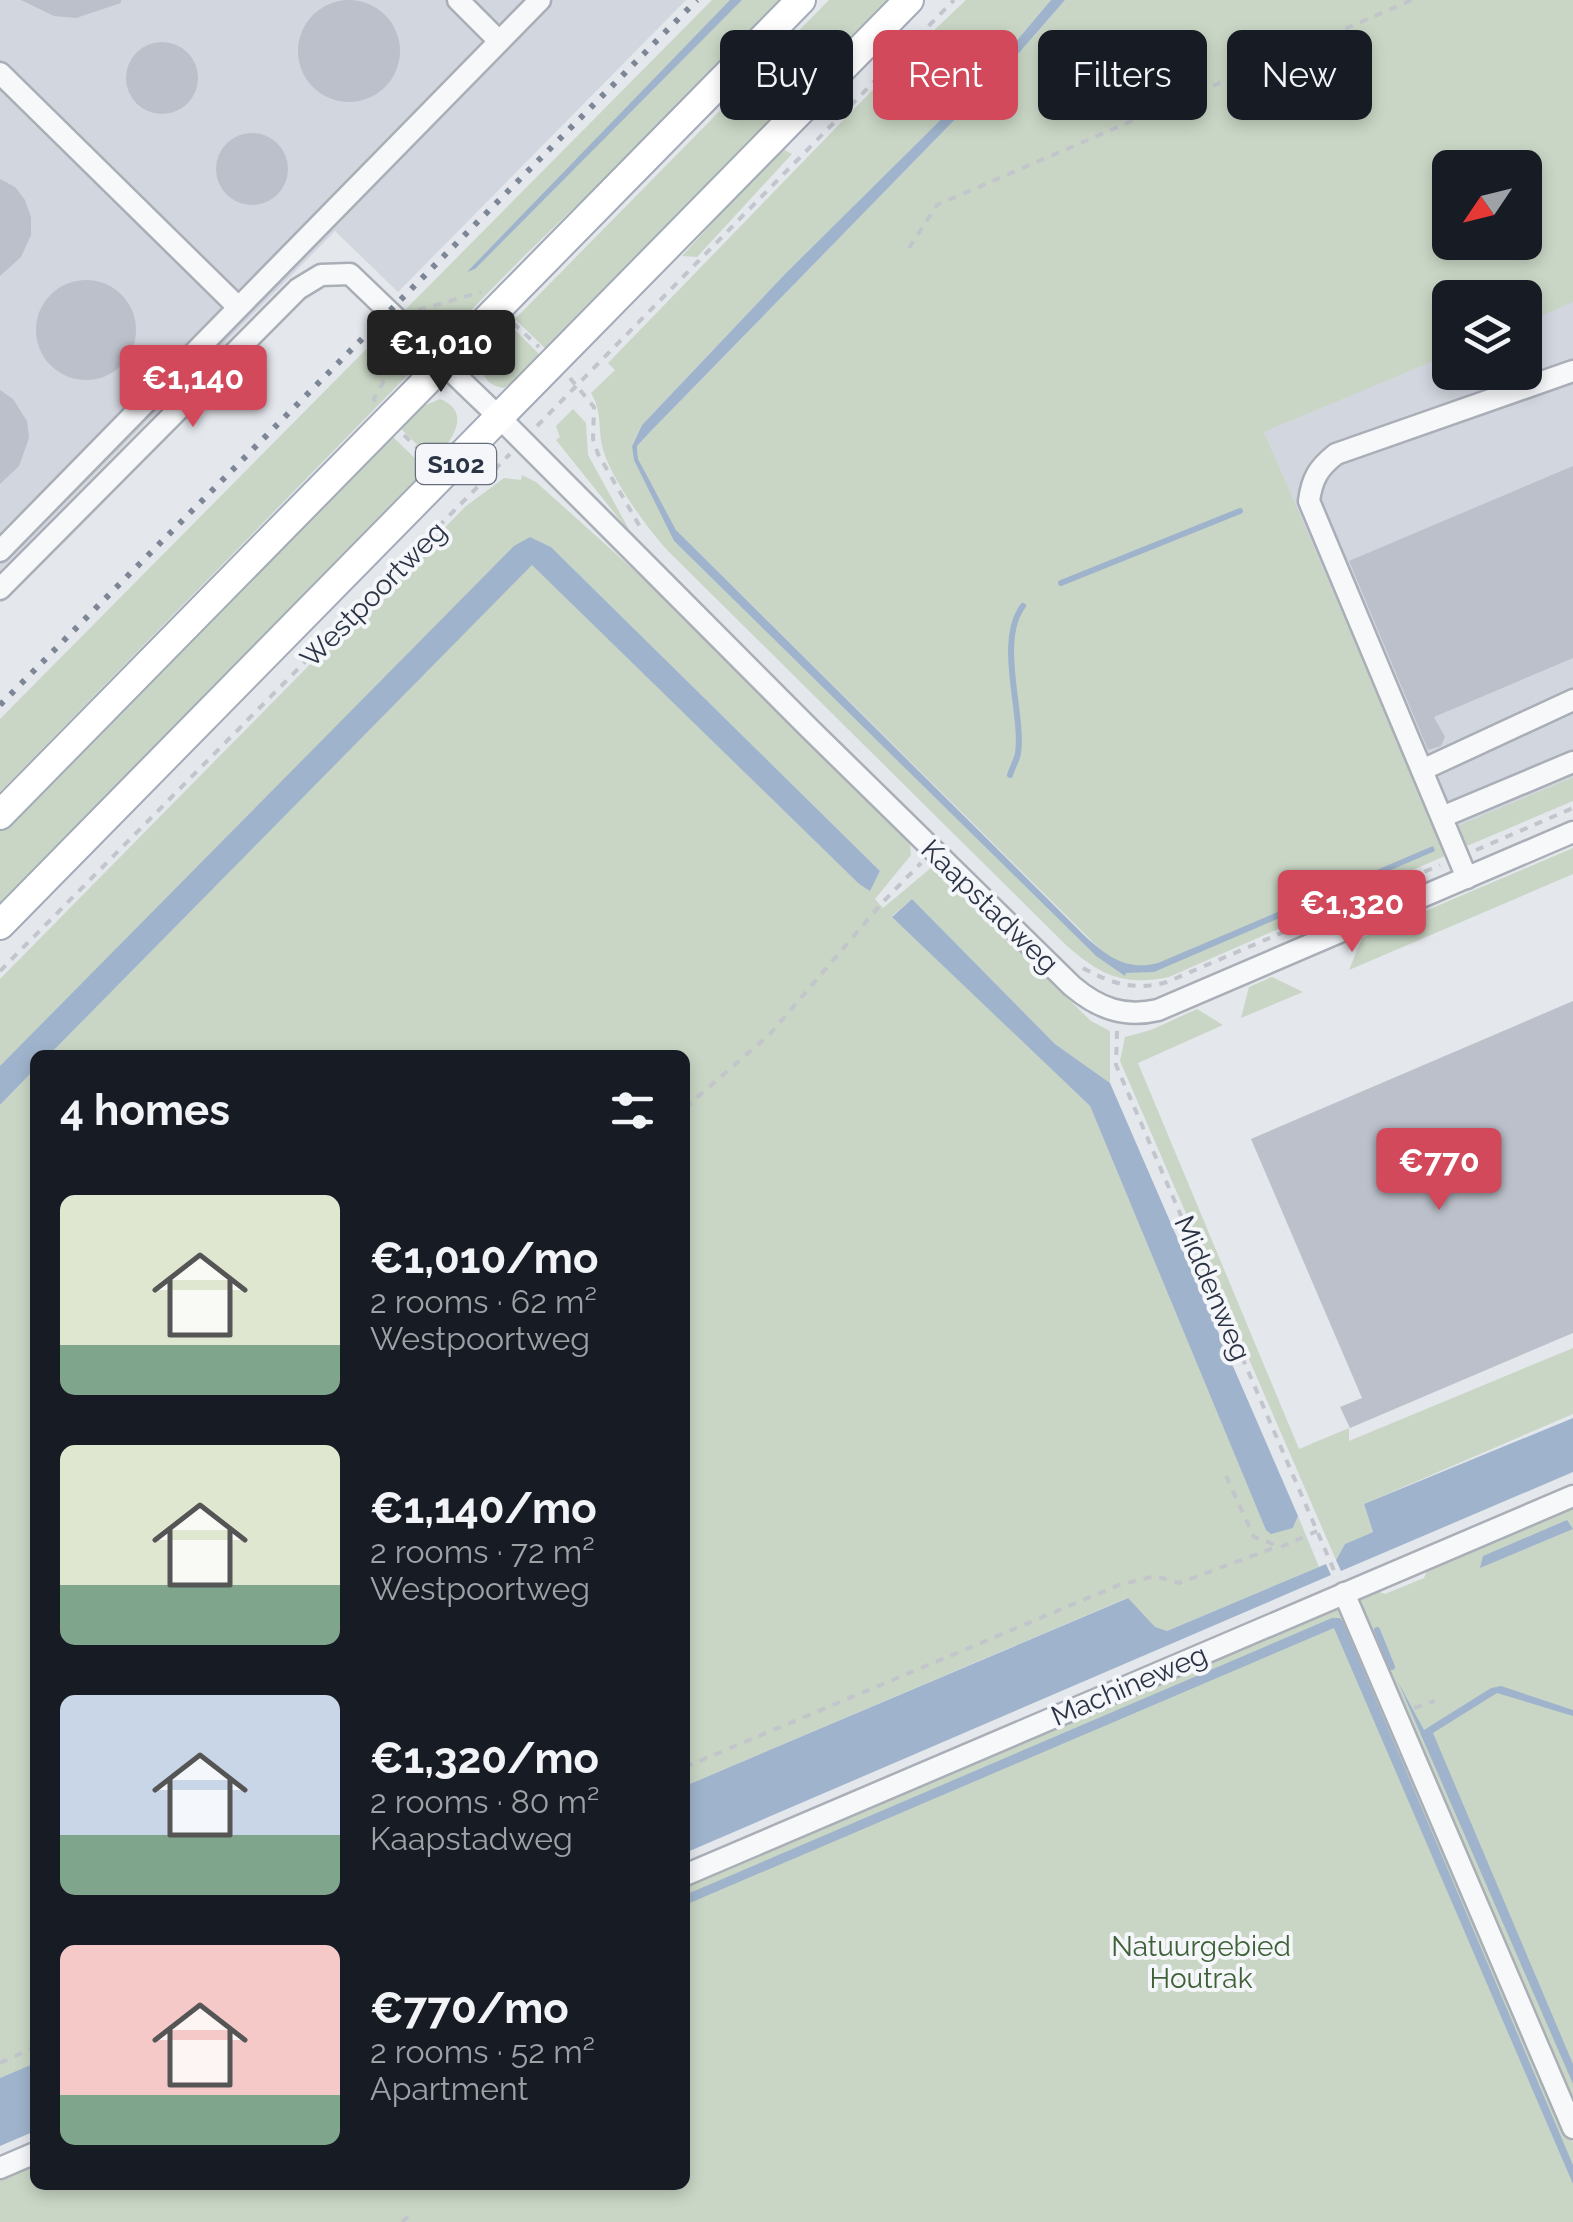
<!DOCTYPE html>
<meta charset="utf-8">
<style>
body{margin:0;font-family:Raleway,sans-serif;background:#20242c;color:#f1f3f6;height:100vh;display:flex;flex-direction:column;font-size:38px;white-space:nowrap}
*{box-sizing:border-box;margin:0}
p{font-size:32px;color:#9ea1a6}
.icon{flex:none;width:55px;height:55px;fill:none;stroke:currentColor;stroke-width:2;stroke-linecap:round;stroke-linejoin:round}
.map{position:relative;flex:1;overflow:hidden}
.details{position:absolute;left:30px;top:1050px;width:660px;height:1140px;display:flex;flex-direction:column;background:#171b24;border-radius:15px;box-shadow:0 5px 15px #0003}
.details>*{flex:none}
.hud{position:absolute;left:720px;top:30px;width:702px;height:90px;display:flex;gap:20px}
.needle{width:65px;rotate:235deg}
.buttons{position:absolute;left:1432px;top:150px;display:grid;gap:20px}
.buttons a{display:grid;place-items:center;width:110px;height:110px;border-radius:15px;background:#171b24;box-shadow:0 5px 15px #0003;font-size:50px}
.price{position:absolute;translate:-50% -85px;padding:0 22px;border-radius:10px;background:#d1495b;color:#fff;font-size:32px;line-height:65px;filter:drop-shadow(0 2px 5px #0008)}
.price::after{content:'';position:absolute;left:50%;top:60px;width:30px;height:22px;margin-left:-15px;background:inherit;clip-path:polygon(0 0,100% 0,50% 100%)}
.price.current{background:#222;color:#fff}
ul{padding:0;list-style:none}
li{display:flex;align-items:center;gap:30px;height:250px;padding:0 30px}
li span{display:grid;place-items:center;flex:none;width:280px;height:200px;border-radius:15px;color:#555}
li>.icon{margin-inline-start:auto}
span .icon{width:120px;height:120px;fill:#fffc;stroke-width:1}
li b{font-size:42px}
h2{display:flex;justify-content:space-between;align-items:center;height:120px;padding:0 30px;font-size:42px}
.pill{padding:0 35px;border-radius:15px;background:#171b24;box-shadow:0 5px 15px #0003;font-size:35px;line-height:90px}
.pill.current{background:#d1495b;color:#fff}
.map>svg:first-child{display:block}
</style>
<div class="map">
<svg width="1573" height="2222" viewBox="0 0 1573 2222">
<rect width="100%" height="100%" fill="#e4e7ec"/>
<g fill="#d2d6de">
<polygon points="0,0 686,0 398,292 335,231 0,571"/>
<polygon points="1573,301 1573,777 1436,836 1264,432 1450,353 1450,372 1525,372 1525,321"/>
</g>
<g fill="#c9d6c5" fill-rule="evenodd">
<polygon points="712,0 791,0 525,255 0,792 0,719"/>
<polygon points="829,0 902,0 552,355 515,319"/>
<path d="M 966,0 L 1051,0 L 998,63 L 786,273 L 642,425 L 632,445 L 638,456 L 637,446 L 652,430 L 1010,63 L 1065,0 L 1573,0 L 1573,302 L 1525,323 L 1525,298 L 1450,298 L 1450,354 L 1264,432 L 1447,855 L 1169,977 C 1123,986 1102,976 1067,946 L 668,551 C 647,528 608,475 602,445 C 598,425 602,411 591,393 L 615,370 L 608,363 L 889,73 ZM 1450,168 L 1525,168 L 1525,242 L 1450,242 ZM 643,470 L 676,530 L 1104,953 L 1093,953 L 674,541 Z"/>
<polygon points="781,148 792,154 697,257 682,256"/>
<path d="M 510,325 L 546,361 L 504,388 C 463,381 495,341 510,325 Z"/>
<path d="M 440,399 C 474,413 450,442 434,461 L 398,426 L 416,409 Z"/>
<polygon points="573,409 586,423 588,455 632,535 556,440 560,437 556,426"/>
<polygon points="390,434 426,469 335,562 278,631 0,913 0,829"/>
<polygon points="522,475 536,482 654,588 910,843 911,855 875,899 883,908 932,867 1091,1021 1110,1031 1110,1083 1055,1044 912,899 892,916 1090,1106 1266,1529 1293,1528 1298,1516 1319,1567 1167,1631 1155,1628 1127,1598 685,1786 685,1055 49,1055 532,564 859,884 870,890 880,871 551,547 530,537 0,1069 0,979 466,506 504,478 521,480"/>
<polygon points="1573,777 1573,801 1467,846 1458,826"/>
<polygon points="1573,848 1573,874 1349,970 1362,938"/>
<polygon points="1272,977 1303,992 1241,1018 1249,987"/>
<polygon points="1197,1009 1223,1025 1138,1063 1299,1449 1349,1428 1349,1441 1573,1348 1573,1414 1364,1504 1373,1532 1345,1544 1336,1560 1120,1061 1125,1037 1151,1030"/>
<polygon points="35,1069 35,2063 0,2078 0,1105"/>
<polygon points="1573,1505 1573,2113 1358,1602 1360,1596 1374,1590 1385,1594 1424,1578 1428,1568"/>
<polygon points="1340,1606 1349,1617 1573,2143 1573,2222 0,2222 0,2178 35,2163 35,2185 685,2185 685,1884"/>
</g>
<g fill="#9fb4cc">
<polygon points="730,0 742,0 475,269 467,272"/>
<path d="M 1051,0 L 1065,0 L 1010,63 L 652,430 L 637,446 L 638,459 L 676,530 L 1086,937 C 1108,957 1127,971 1158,963 L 1433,846 L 1435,851 L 1154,972 L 1126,973 L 1125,976 L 1096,956 L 674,541 L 634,460 L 632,446 L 642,425 L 786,273 L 998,63 Z"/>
<polygon points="530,537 551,547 880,871 870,891 859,884 532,565 49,1055 35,1055 35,1069 0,1105 0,1066 514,546"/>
<polygon points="912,899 1055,1044 1110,1083 1298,1516 1293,1528 1271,1534 1266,1530 1090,1106 892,917"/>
<polygon points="1573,1418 1573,1472 1341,1571 1336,1560 1345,1544 1373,1532 1364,1504"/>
<polygon points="1567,1520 1573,1529 1480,1568 1483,1556"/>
<polygon points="1326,1564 1331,1575 685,1853 685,1786 1128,1598 1155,1627 1167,1631"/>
<polygon points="1332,1618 1340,1618 1343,1622 1573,2165 1573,2184 1334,1628 685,1905 685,1895"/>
<polygon points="1398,1682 1424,1730 1491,1688 1501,1686 1573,1710 1573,1716 1497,1693 1433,1733 1573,2064 1573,2084"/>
<polygon points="35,2063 35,2131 0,2146 0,2078"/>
</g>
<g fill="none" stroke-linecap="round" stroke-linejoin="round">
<g stroke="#9fb4cc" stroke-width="6">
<polyline points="1061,583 1240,511"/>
<path d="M 1010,775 C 1012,768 1017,760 1018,753 C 1024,715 996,641 1023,606"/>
<polyline points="1377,1630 1392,1667"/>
</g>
</g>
<g fill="#bbc0ca">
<circle cx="349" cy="51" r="51"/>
<polygon points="21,0 121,0 121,3 76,18 54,16"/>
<circle cx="162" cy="78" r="36"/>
<circle cx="252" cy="169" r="36"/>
<polygon points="0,179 15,187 25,200 31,217 31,235 21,257 0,276"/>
<circle cx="86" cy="330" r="50"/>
<polygon points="0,390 13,399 27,421 29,438 19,466 0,484"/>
<polygon points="1573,466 1573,658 1434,717 1445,737 1441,746 1428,750 1349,561"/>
<polygon points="1573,1001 1573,1333 1350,1428 1340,1407 1362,1398 1251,1139"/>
</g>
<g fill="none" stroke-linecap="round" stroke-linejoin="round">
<defs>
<g id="minor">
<polyline points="458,0 499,41"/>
<polyline points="0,73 237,306"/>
<polyline points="0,551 540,0"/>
<path d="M 0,589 L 298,289 L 321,275 L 350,274 L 501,419 L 809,728 L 1072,986 C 1098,1008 1124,1018 1158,1010 L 1573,832"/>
<polyline points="1422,770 1573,700"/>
<polyline points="1442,817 1573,762"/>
<path d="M 1467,878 L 1309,501 C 1312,479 1318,468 1336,454 L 1573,371"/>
<polyline points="1344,1593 1573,2128"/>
<polyline points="685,1875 1573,1496"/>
<polyline points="0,2168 35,2153"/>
</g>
<g id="major">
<polyline points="0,815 801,0"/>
<polyline points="0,925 909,0"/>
</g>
</defs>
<use href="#minor" stroke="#a9aeb7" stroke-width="25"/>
<use href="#major" stroke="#a3abb8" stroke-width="32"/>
<g stroke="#c2c5cb" stroke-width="4" stroke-dasharray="8 8" stroke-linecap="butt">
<polyline points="909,248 937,205 1412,0"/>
<polyline points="418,310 481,292"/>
<polyline points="513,323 539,347"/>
<polyline points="570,378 594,407 593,439 598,454 643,532"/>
<polyline points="375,402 374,398 385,379 378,352 385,332"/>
<polyline points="537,426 954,0"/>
<polyline points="404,435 426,457"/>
<polyline points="1476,850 1573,808"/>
<path d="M 1083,968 C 1112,984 1135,991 1167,982 L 1440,865"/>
<polyline points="0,971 510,454"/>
<polyline points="1117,1031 1116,1065 1336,1575"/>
<polyline points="685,1108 770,1034 882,903 921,863"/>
<polyline points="1226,1476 1254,1537 1281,1547 1317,1531"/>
<polyline points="1414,1708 1435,1701"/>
<polyline points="685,1767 1119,1585 1155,1576 1179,1583 1279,1546"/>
<polyline points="0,2063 35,2047"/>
<polyline points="402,2222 412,2213"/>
</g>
<use href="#minor" stroke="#f7f8fa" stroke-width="20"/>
<use href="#major" stroke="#fff" stroke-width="28"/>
<polyline stroke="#7d8696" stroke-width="6" stroke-dasharray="5 10" stroke-linecap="butt" points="0,705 697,0"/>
</g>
<g text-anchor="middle" stroke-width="8" stroke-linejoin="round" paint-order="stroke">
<rect fill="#f4f6f9" stroke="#676e7b" stroke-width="2.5" x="416" y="444" width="80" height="40" rx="8"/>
<g font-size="25" font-weight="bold" fill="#2b3445">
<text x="456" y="473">S102</text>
</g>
<g font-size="28" fill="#2b3445" stroke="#f4f6f9">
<text transform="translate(373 594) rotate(-45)" y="10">Westpoortweg</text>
<text transform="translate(990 906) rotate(44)" y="10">Kaapstadweg</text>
<text transform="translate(1213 1288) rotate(67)" y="10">Middenweg</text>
<text transform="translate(1129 1685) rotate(-23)" y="10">Machineweg</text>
</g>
<g font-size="28" fill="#3f6138" stroke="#f4f6f9">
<text x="1201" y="1956">Natuurgebied<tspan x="1201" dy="32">Houtrak</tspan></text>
</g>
</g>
</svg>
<div class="buttons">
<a><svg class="needle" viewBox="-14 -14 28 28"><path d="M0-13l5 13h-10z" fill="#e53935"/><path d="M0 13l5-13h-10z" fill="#9ea1a6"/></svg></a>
<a><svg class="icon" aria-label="layers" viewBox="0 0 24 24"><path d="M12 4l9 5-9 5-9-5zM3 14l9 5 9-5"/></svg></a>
</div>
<b class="price current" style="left:441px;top:395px">€1,010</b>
<b class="price" style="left:193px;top:430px">€1,140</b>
<b class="price" style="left:1352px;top:955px">€1,320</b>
<b class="price" style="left:1439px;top:1213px">€770</b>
<div class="hud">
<a class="pill">Buy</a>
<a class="pill current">Rent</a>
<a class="pill">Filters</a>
<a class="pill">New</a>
</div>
<section class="details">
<h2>4 homes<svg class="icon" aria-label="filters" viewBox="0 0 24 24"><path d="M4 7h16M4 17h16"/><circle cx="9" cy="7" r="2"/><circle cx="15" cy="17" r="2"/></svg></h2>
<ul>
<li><span style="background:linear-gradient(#dfe7d0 75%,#7fa58c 0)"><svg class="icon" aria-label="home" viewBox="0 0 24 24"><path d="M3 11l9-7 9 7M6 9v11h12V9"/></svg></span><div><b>€1,010/mo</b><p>2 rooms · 62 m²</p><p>Westpoortweg</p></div></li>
<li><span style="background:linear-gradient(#dfe7d0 70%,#7fa58c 0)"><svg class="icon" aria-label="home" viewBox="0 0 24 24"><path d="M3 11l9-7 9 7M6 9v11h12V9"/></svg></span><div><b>€1,140/mo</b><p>2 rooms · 72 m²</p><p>Westpoortweg</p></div></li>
<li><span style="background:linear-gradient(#c9d6e8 70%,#7fa58c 0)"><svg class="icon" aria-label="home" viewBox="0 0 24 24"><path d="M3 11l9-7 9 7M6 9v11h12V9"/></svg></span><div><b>€1,320/mo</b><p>2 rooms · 80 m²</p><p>Kaapstadweg</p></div></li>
<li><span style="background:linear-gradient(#f6c9c9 75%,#7fa58c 0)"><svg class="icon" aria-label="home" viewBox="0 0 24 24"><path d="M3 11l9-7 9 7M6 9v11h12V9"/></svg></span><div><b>€770/mo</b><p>2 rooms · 52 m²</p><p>Apartment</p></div></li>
</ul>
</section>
</div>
